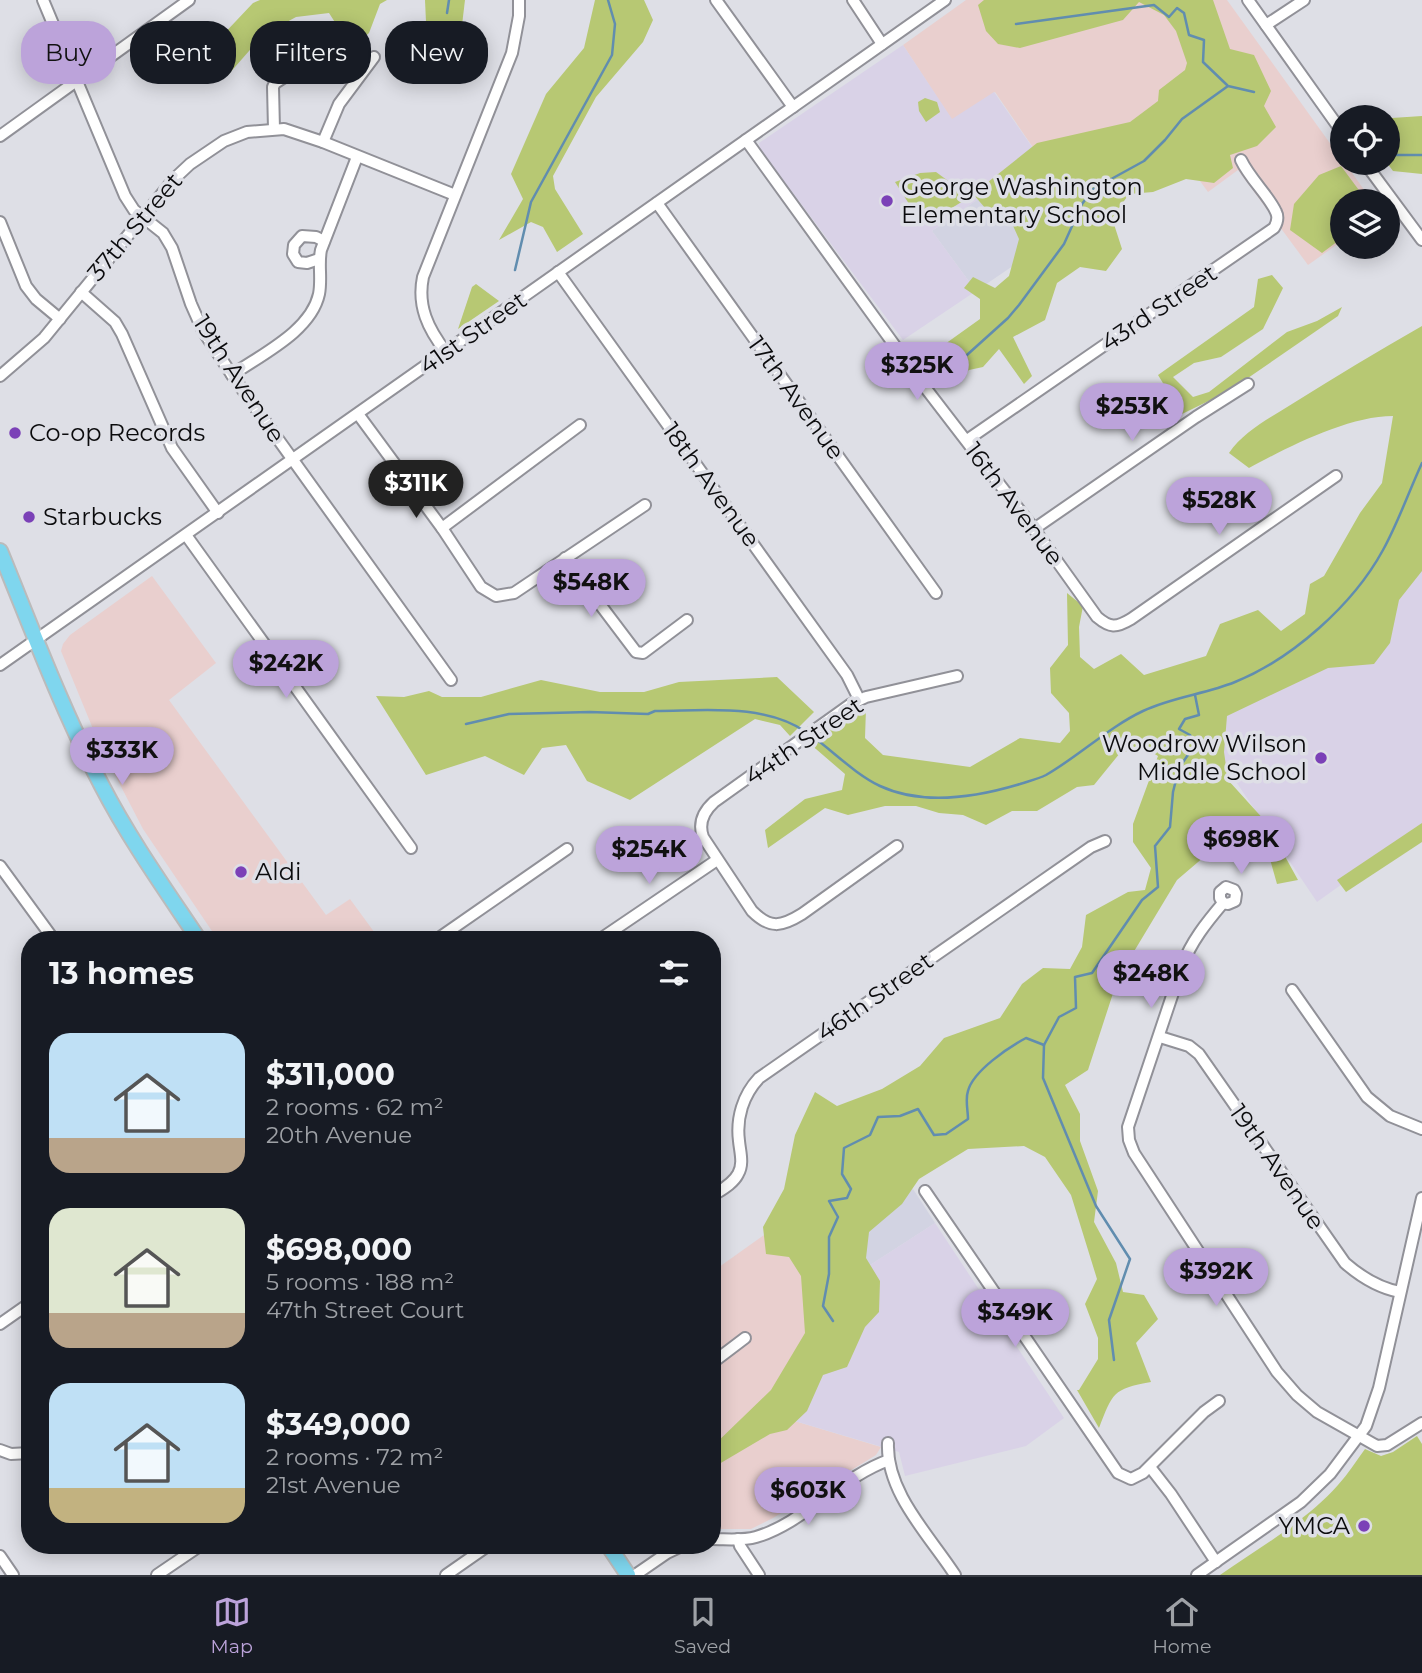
<!DOCTYPE html>
<meta charset="utf-8">
<style>
body{margin:0;font-family:Montserrat,sans-serif;background:#20242c;color:#f1f3f6;height:100vh;display:flex;flex-direction:column;font-size:26px;white-space:nowrap}
*{box-sizing:border-box;margin:0}
p{font-size:23px;color:#9ea1a6}
.icon{flex:none;width:38px;height:38px;fill:none;stroke:currentColor;stroke-width:2;stroke-linecap:round;stroke-linejoin:round}
.map{position:relative;flex:1;overflow:hidden}
.drawer{position:absolute;left:21px;top:931px;width:700px;height:623px;display:flex;flex-direction:column;background:#171b24;border-radius:28px;box-shadow:0 4px 18px #0003}
.drawer>*{flex:none}
.top-card{position:absolute;left:21px;top:21px;width:700px;height:63px;display:flex;gap:14px}
.tools{position:absolute;left:1330px;top:105px;display:grid;gap:14px}
.tools a{display:grid;place-items:center;width:70px;height:70px;border-radius:50%;background:#171b24;box-shadow:0 4px 18px #0003;font-size:35px}
.price{position:absolute;translate:-50% -60px;padding:0 16px;border-radius:24px;background:#bca3da;color:#111;font-size:23px;line-height:46px;filter:drop-shadow(0 2px 4px #0008)}
.price::after{content:'';position:absolute;left:50%;top:42px;width:21px;height:16px;margin-left:-10px;background:inherit;clip-path:polygon(0 0,100% 0,50% 100%)}
.price.on{background:#222;color:#fff}
ul{padding:0;list-style:none}
li{display:flex;align-items:center;gap:21px;height:175px;padding:0 28px}
li span{display:grid;place-items:center;flex:none;width:196px;height:140px;border-radius:21px;color:#555}
li>.icon{margin-inline-start:auto}
span .icon{width:84px;height:84px;fill:#fffc;stroke-width:1}
li b{font-size:30px}
h2{display:flex;justify-content:space-between;align-items:center;height:84px;padding:0 28px;font-size:30px}
.chip{padding:0 24px;border-radius:28px;background:#171b24;box-shadow:0 4px 18px #0003;font-size:24px;line-height:63px}
.chip.on{background:#bca3da;color:#111}
.menu{display:flex;justify-content:space-around;align-items:center;height:98px;border-top:2px solid #363941;background:#171b24;font-size:19px;color:#9ea1a6}
.menu a{display:grid;justify-items:center;gap:4px}
.menu .on{color:#bca3da}
.map>svg:first-child{display:block}
</style>
<div class="map">
<svg width="1422" height="1575" viewBox="0 0 1422 1575">
<rect width="100%" height="100%" fill="#dedfe6"/>
<g fill="#e9cfce">
<polygon points="966,0 1227,0 1342,160 1342,163 1345,163 1372,201 1342,201 1342,241 1308,265 1238,170 1208,192 1178,151 1082,219 995,92 952,120 903,45"/>
<polygon points="152,576 216,663 169,700 326,915 350,899 380,940 218,940 143,829 100,746 61,651 63,644 70,635"/>
<polygon points="788,1218 836,1287 768,1413 881,1447 876,1455 773,1518 751,1529 712,1529 712,1272"/>
</g>
<g fill="#d2d3e2">
<polygon points="1000,184 1044,245 976,291 932,231"/>
<polygon points="913,1189 935,1223 836,1287 811,1252"/>
</g>
<g fill="#d9d2e7">
<polygon points="903,45 952,119 994,92 1082,219 1000,184 932,231 976,291 903,340 760,149 759,143"/>
<polygon points="1422,539 1422,827 1317,902 1185,706"/>
<polygon points="935,1223 1064,1418 1026,1446 905,1476 899,1452 768,1413 836,1287"/>
</g>
<g fill="#b7c873">
<polygon points="260,0 387,0 380,4 369,33 342,58 340,30 329,13 296,17 263,35 228,75 219,39 253,3"/>
<polygon points="425,0 465,0 456,75 437,53 426,22"/>
<polygon points="595,0 644,0 653,20 643,42 596,97 553,176 555,189 583,234 557,252 543,227 531,222 499,240 523,199 511,174 546,94 584,48"/>
<polygon points="984,0 1213,0 1230,49 1254,55 1271,91 1264,106 1276,127 1257,146 1230,155 1233,168 1214,183 1186,179 1153,192 1129,194 1112,218 1122,249 1106,271 1080,267 1057,283 1045,320 1013,337 1032,376 1024,384 999,349 983,367 969,370 947,386 929,363 938,349 980,319 980,299 964,288 973,277 995,288 1009,276 1019,239 1009,217 986,209 973,194 1037,143 1130,122 1158,101 1159,90 1185,70 1187,63 1176,31 1164,15 1139,2 1123,20 1020,48 998,44 986,31 978,5"/>
<polygon points="925,98 937,102 940,112 926,122 919,111 918,102"/>
<polygon points="1350,108 1392,118 1422,116 1422,174 1393,171 1387,163 1388,117 1356,117"/>
<polygon points="1341,166 1367,201 1342,201 1342,238 1322,253 1290,230 1294,204 1319,175"/>
<polygon points="936,172 951,183 963,201 928,223 920,221 895,182 920,173"/>
<polygon points="1272,275 1283,288 1263,329 1221,357 1194,363 1173,377 1193,397 1209,392 1287,332 1317,321 1342,307 1338,316 1229,391 1182,414 1158,375 1254,307 1258,279"/>
<polygon points="476,284 499,301 458,329 472,287"/>
<path d="M 1422,326 L 1422,571 L 1399,600 L 1390,643 L 1374,664 L 1328,668 L 1227,716 L 1224,752 L 1228,780 L 1266,822 L 1298,880 L 1277,884 L 1264,838 L 1246,831 L 1225,839 L 1177,880 L 1118,978 L 1088,1070 L 1065,1085 L 1080,1114 L 1080,1141 L 1098,1191 L 1094,1222 L 1116,1263 L 1123,1292 L 1144,1295 L 1158,1319 L 1136,1343 L 1151,1382 C 1112,1389 1113,1393 1099,1428 L 1077,1390 L 1079,1390 L 1098,1359 L 1098,1338 L 1085,1304 L 1097,1279 L 1071,1195 L 1045,1157 L 1024,1146 L 968,1149 L 919,1179 L 902,1204 L 869,1232 L 866,1258 L 880,1281 L 879,1312 L 865,1327 L 847,1367 L 823,1375 L 807,1411 L 787,1430 L 770,1434 L 714,1467 L 712,1447 L 771,1390 L 805,1333 L 801,1276 L 789,1257 L 766,1254 L 763,1227 L 784,1189 L 795,1135 L 815,1092 L 837,1106 L 882,1089 L 920,1066 L 944,1038 L 1000,1018 L 1022,984 L 1043,968 L 1070,969 L 1082,947 L 1086,915 L 1128,892 L 1145,890 L 1151,868 L 1133,842 L 1133,824 L 1158,756 L 1143,747 L 1120,753 L 1094,785 L 1077,787 L 1037,811 L 1012,811 L 986,825 L 963,815 L 939,813 L 916,806 L 885,806 L 848,815 L 825,808 L 768,848 L 765,830 L 805,799 L 842,790 L 845,774 L 809,743 L 852,712 L 866,708 L 865,738 L 883,755 L 970,767 L 1020,738 L 1060,743 L 1070,731 L 1069,713 L 1051,693 L 1050,668 L 1068,645 L 1067,593 L 1083,606 L 1079,627 L 1080,657 L 1094,669 L 1121,654 L 1144,675 L 1206,656 L 1220,624 L 1258,610 L 1281,631 L 1305,614 L 1310,584 L 1324,576 L 1360,513 L 1382,483 L 1393,416 C 1348,416 1288,447 1249,468 L 1229,453 C 1244,431 1270,418 1292,404 C 1335,377 1378,351 1422,326 Z"/>
<polygon points="777,677 814,712 790,736 780,725 755,719 630,800 587,781 566,745 542,748 524,775 485,756 426,775 376,696 404,697 429,691 442,697 481,697 541,680 600,692 644,692 679,682"/>
<polygon points="1422,823 1422,842 1346,892 1337,880"/>
<path d="M 1417,1436 L 1422,1444 L 1422,1575 L 1220,1575 C 1260,1547 1305,1522 1338,1485 C 1348,1474 1356,1461 1365,1449 L 1381,1456 L 1393,1452 Z"/>
</g>
<g fill="none" stroke-linecap="round" stroke-linejoin="round">
<g stroke="#618daf" stroke-width="2.5">
<polyline points="447,13 449,0"/>
<polyline points="1016,24 1154,5 1169,17 1177,8 1184,13 1189,35 1204,40 1203,62 1227,85"/>
<polyline points="1388,155 1422,155"/>
<polyline points="515,270 531,202 612,55 615,24 608,0"/>
<polyline points="958,363 1008,318 1019,305 1064,244 1082,204 1093,189 1144,161 1165,140 1182,119 1228,86 1254,92"/>
<path d="M 466,724 L 509,714 L 590,712 L 648,714 L 655,711 C 704,711 764,703 806,732"/>
<path d="M 812,736 C 834,752 855,774 880,786 C 923,806 977,797 1020,784 C 1029,781 1038,779 1046,775 C 1079,756 1109,727 1143,711 C 1172,697 1206,694 1235,682 C 1292,659 1353,605 1383,550 C 1398,523 1409,491 1422,463"/>
<path d="M 833,1321 L 823,1306 L 829,1274 L 829,1237 L 838,1217 L 829,1201 L 847,1198 L 851,1189 L 842,1174 L 844,1148 L 870,1135 L 878,1117 L 900,1116 L 918,1109 L 934,1135 L 946,1134 L 968,1119 C 968,1111 965,1099 968,1091 C 973,1071 1009,1047 1026,1038 L 1044,1045"/>
<polyline points="1114,1360 1109,1320 1130,1259 1096,1206 1043,1078 1044,1045 1059,1017 1076,1008 1075,977 1092,973 1142,900 1158,887 1155,846 1170,827 1173,792 1179,768 1194,746 1190,735 1179,729 1185,719 1199,715 1195,695"/>
</g>
<defs>
<g id="minor">
<polyline points="43,0 125,196 134,210 163,233 172,248 191,304 203,331 232,375 451,680"/>
<polyline points="716,0 793,107"/>
<polyline points="853,0 882,44"/>
<polyline points="1248,0 1342,132"/>
<polyline points="1266,25 1304,0"/>
<polyline points="274,129 273,87 275,83 286,76"/>
<polyline points="0,136 189,0"/>
<path d="M 746,140 L 924,386 L 1034,529 L 1097,617 C 1110,628 1116,628 1131,619 L 1336,476"/>
<polyline points="323,142 339,104 374,57"/>
<polyline points="1365,163 1422,240"/>
<polyline points="657,203 936,593"/>
<polyline points="0,222 26,286 36,299 60,319"/>
<polyline points="319,259 307,263 298,262 293,254 294,245 302,236 316,237 324,241"/>
<polyline points="558,272 847,675 859,699"/>
<polyline points="81,292 115,322 122,334 172,448 218,513"/>
<path d="M 446,352 C 428,329 417,306 423,277 L 512,53 L 519,16 L 519,0"/>
<path d="M 232,375 C 262,354 311,331 319,294 C 322,279 318,264 321,250 L 357,157"/>
<polyline points="0,376 44,338 174,179 190,164 224,141 247,132 284,129 323,142 455,195"/>
<polyline points="358,414 442,528 481,587 496,596 514,593 645,505"/>
<path d="M 967,440 L 1274,228 C 1277,223 1279,218 1276,212 C 1269,196 1250,179 1241,160"/>
<polyline points="442,528 580,425"/>
<polyline points="1034,529 1196,417 1248,384"/>
<polyline points="186,535 411,848"/>
<polyline points="565,558 636,652 643,653 687,620"/>
<polyline points="0,665 945,0"/>
<path d="M 897,846 L 802,914 C 781,927 770,929 752,911 L 703,837 C 698,823 703,812 714,802 L 851,704 L 866,697 L 957,676"/>
<polyline points="0,866 54,940"/>
<path d="M 1223,903 L 1220,898 L 1220,892 L 1226,887 L 1234,890 L 1236,894 L 1235,901 L 1228,904 L 1223,903 C 1206,923 1191,942 1182,966 L 1128,1127 L 1129,1140 L 1134,1153 L 1277,1372 L 1297,1395 L 1317,1412 L 1377,1446 L 1387,1445 L 1422,1423"/>
<polyline points="436,940 567,849"/>
<polyline points="599,940 717,860"/>
<polyline points="1292,990 1367,1097 1390,1116 1422,1129"/>
<path d="M 1160,1037 L 1189,1046 L 1199,1054 L 1345,1263 C 1361,1277 1379,1288 1400,1292"/>
<polyline points="925,1191 1118,1473 1131,1479 1143,1473 1204,1412 1219,1401"/>
<path d="M 712,1196 C 721,1190 733,1184 738,1174 C 744,1164 740,1152 739,1141 C 736,1118 743,1095 759,1078 L 1091,847 L 1105,841"/>
<polyline points="0,1324 30,1303"/>
<polyline points="712,1363 745,1338"/>
<path d="M 888,1443 C 886,1493 930,1536 955,1575"/>
<polyline points="0,1450 11,1454 30,1453"/>
<polyline points="1150,1467 1171,1494 1216,1562"/>
<path d="M 712,1539 C 727,1539 742,1541 756,1537 C 802,1524 841,1477 889,1460"/>
<polyline points="738,1539 740,1546 759,1575"/>
<polyline points="0,1556 13,1575"/>
<polyline points="157,1575 201,1545"/>
<polyline points="446,1575 489,1545"/>
<polyline points="635,1575 667,1553 684,1545"/>
<polyline points="1197,1575 1301,1502 1330,1474 1366,1426 1379,1388 1422,1198"/>
</g>
<g id="major">
<path d="M 0,551 C 32,629 62,710 102,786 C 130,840 165,889 199,940"/>
<polyline points="608,1545 628,1575"/>
</g>
</defs>
<use href="#minor" stroke="#919198" stroke-width="14"/>
<use href="#major" stroke="#bbb" stroke-width="18"/>
<use href="#minor" stroke="#fff" stroke-width="10"/>
<use href="#major" stroke="#7fd6ee" stroke-width="14"/>
</g>
<g fill="#7b41b7" stroke="#dedfe6" stroke-width="2.5">
<circle cx="887" cy="201" r="7"/>
<circle cx="15" cy="433" r="7"/>
<circle cx="29" cy="517" r="7"/>
<circle cx="1321" cy="758" r="7"/>
<circle cx="241" cy="872" r="7"/>
<circle cx="1364" cy="1526" r="7"/>
</g>
<g text-anchor="middle" stroke-width="7" stroke-linejoin="round" paint-order="stroke">
<g font-size="24" fill="#0b0b0d" stroke="#dedfe6" text-anchor="start">
<text x="901" y="195">George Washington<tspan x="901" dy="28">Elementary School</tspan></text>
<text x="29" y="441">Co-op Records</text>
<text x="43" y="525">Starbucks</text>
<text x="1307" y="752" text-anchor="end">Woodrow Wilson<tspan x="1307" dy="28">Middle School</tspan></text>
<text x="255" y="880">Aldi</text>
<text x="1350" y="1534" text-anchor="end">YMCA</text>
</g>
<g font-size="24" fill="#0b0b0d" stroke="#dedfe6">
<text transform="translate(135 227) rotate(-50)" y="8">37th Street</text>
<text transform="translate(1159 308) rotate(-34)" y="8">43rd Street</text>
<text transform="translate(473 333) rotate(-35)" y="8">41st Street</text>
<text transform="translate(239 379) rotate(57)" y="8">19th Avenue</text>
<text transform="translate(796 398) rotate(54)" y="8">17th Avenue</text>
<text transform="translate(711 485) rotate(54)" y="8">18th Avenue</text>
<text transform="translate(1014 504) rotate(53)" y="8">16th Avenue</text>
<text transform="translate(804 741) rotate(-34)" y="8">44th Street</text>
<text transform="translate(875 997) rotate(-35)" y="8">46th Street</text>
<text transform="translate(1277 1167) rotate(55)" y="8">19th Avenue</text>
</g>
</g>
</svg>
<div class="tools">
<a><svg class="icon" aria-label="locate" viewBox="0 0 24 24"><circle cx="12" cy="12" r="6"/><path d="M12 2v4M12 18v4M2 12h4M18 12h4"/></svg></a>
<a><svg class="icon" aria-label="layers" viewBox="0 0 24 24"><path d="M12 4l9 5-9 5-9-5zM3 14l9 5 9-5"/></svg></a>
</div>
<b class="price" style="left:917px;top:402px">$325K</b>
<b class="price" style="left:1132px;top:443px">$253K</b>
<b class="price on" style="left:416px;top:520px">$311K</b>
<b class="price" style="left:1219px;top:537px">$528K</b>
<b class="price" style="left:591px;top:619px">$548K</b>
<b class="price" style="left:286px;top:700px">$242K</b>
<b class="price" style="left:122px;top:787px">$333K</b>
<b class="price" style="left:1241px;top:876px">$698K</b>
<b class="price" style="left:649px;top:886px">$254K</b>
<b class="price" style="left:1151px;top:1010px">$248K</b>
<b class="price" style="left:1216px;top:1308px">$392K</b>
<b class="price" style="left:1015px;top:1349px">$349K</b>
<b class="price" style="left:808px;top:1527px">$603K</b>
<div class="top-card">
<a class="chip on">Buy</a>
<a class="chip">Rent</a>
<a class="chip">Filters</a>
<a class="chip">New</a>
</div>
<section class="drawer">
<h2>13 homes<svg class="icon" aria-label="filters" viewBox="0 0 24 24"><path d="M4 7h16M4 17h16"/><circle cx="9" cy="7" r="2"/><circle cx="15" cy="17" r="2"/></svg></h2>
<ul>
<li><span style="background:linear-gradient(#bfe0f5 75%,#b9a48a 0)"><svg class="icon" aria-label="home" viewBox="0 0 24 24"><path d="M3 11l9-7 9 7M6 9v11h12V9"/></svg></span><div><b>$311,000</b><p>2 rooms · 62 m²</p><p>20th Avenue</p></div></li>
<li><span style="background:linear-gradient(#dfe7d0 75%,#b9a48a 0)"><svg class="icon" aria-label="home" viewBox="0 0 24 24"><path d="M3 11l9-7 9 7M6 9v11h12V9"/></svg></span><div><b>$698,000</b><p>5 rooms · 188 m²</p><p>47th Street Court</p></div></li>
<li><span style="background:linear-gradient(#bfe0f5 75%,#c2b280 0)"><svg class="icon" aria-label="home" viewBox="0 0 24 24"><path d="M3 11l9-7 9 7M6 9v11h12V9"/></svg></span><div><b>$349,000</b><p>2 rooms · 72 m²</p><p>21st Avenue</p></div></li>
</ul>
</section>
</div>
<nav class="menu">
<a class="on"><svg class="icon" aria-label="map" viewBox="0 0 24 24"><path d="M3 6l6-2 6 2 6-2v14l-6 2-6-2-6 2zM9 4v14M15 6v14"/></svg>Map</a>
<a><svg class="icon" aria-label="saved" viewBox="0 0 24 24"><path d="M7 4h10v16l-5-4-5 4z"/></svg>Saved</a>
<a><svg class="icon" aria-label="home" viewBox="0 0 24 24"><path d="M3 11l9-7 9 7M6 9v11h12V9"/></svg>Home</a>
</nav>
